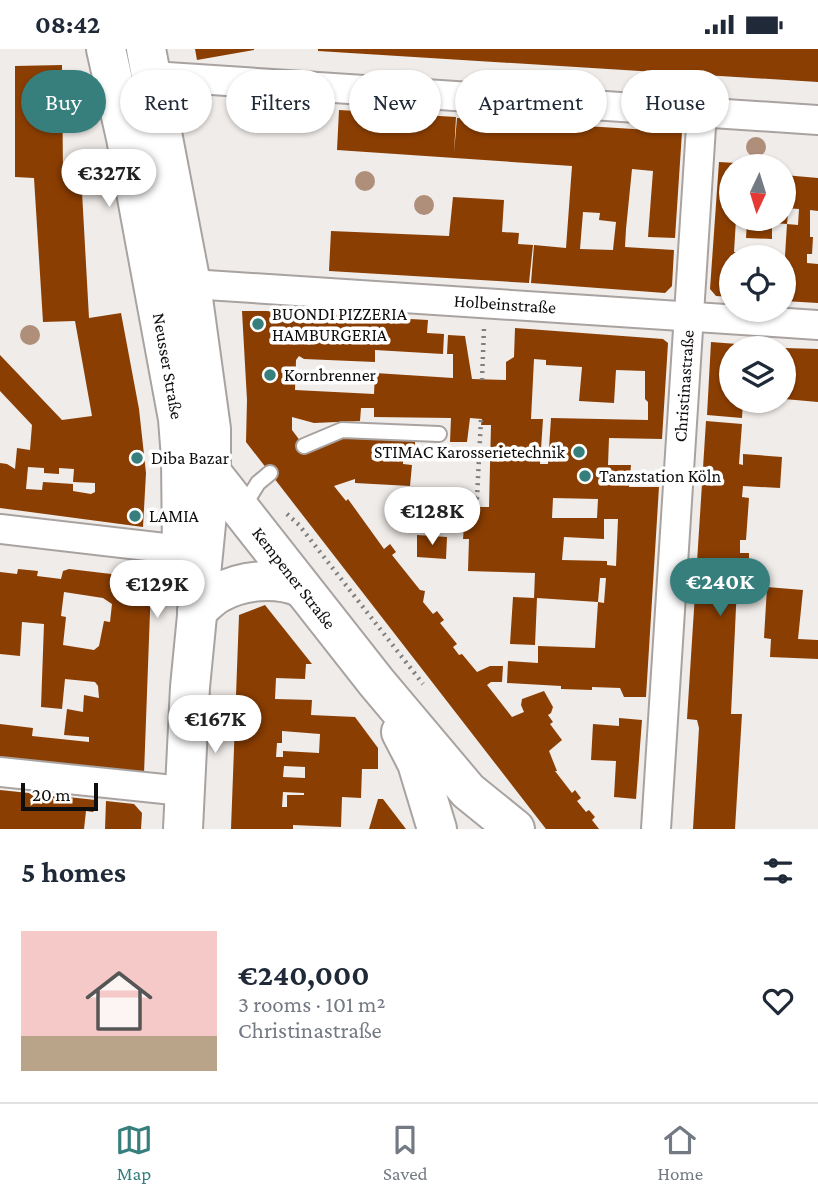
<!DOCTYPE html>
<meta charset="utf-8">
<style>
body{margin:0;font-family:"Crimson Pro",serif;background:#f6f6f7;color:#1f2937;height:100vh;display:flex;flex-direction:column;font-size:26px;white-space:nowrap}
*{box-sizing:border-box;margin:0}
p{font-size:23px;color:#747a83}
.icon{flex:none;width:38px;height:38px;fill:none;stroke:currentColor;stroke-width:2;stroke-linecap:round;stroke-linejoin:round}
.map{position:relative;height:780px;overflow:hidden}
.side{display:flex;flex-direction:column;background:#fff;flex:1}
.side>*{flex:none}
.banner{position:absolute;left:21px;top:21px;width:777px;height:63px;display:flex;gap:14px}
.needle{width:46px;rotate:184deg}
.controls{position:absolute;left:719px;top:105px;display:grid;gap:14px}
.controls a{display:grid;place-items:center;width:77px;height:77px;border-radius:50%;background:#fff;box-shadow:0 2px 5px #0004;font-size:35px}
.scale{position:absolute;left:21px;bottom:18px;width:77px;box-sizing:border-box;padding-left:7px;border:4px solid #0f0e0d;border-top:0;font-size:19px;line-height:24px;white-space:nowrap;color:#0f0e0d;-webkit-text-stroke:5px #fff;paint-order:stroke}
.price{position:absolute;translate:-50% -60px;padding:0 16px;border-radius:24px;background:#fff;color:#222;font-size:23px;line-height:46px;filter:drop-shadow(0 2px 4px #0008)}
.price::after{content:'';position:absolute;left:50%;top:42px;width:21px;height:16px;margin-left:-10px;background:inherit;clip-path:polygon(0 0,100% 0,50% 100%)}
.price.on{background:#367f7d;color:#fff}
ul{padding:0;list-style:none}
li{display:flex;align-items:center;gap:21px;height:175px;padding:0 21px}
li span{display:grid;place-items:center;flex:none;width:196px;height:140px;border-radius:0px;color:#555}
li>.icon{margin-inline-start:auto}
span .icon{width:84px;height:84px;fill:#fffc;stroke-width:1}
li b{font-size:30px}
h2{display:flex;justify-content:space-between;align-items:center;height:84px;padding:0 21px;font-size:30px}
.chip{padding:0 24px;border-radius:32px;background:#fff;box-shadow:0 2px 5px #0004;font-size:24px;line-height:63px}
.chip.on{background:#367f7d;color:#fff}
.status{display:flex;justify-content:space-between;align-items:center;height:49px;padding:0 35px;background:#fff;direction:ltr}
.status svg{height:19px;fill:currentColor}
.menu{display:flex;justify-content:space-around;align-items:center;height:98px;border-top:2px solid #e0e1e3;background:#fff;font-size:19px;color:#747a83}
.menu a{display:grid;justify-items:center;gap:4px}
.menu .on{color:#367f7d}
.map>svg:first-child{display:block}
</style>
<div class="status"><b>08:42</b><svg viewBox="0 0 49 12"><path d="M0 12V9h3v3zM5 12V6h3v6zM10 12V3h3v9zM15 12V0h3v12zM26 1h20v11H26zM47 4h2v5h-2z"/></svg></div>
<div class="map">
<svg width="818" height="780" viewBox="0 0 818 780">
<rect width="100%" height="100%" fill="#f0ece9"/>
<g fill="#8b3e02" fill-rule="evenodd">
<polygon points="195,0 254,0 254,1 197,11"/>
<polygon points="318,0 818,0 818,33 318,2"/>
<path d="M 62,16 L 63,126 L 81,125 L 89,269 L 121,264 L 139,360 L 146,424 L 143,478 L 0,459 L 0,414 L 7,415 L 15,420 L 17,399 L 30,401 L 32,376 L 0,342 L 0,306 L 62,371 L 92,367 L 75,272 L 43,273 L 34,129 L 15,128 L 15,17 ZM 28,418 L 44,419 L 44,424 L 59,425 L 59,419 L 74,420 L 73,433 L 95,434 L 95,443 L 91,445 L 73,442 L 73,435 L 43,433 L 42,441 L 26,440 Z"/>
<path d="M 339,61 L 456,68 L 454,104 L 457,69 L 682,83 L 675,189 L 648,188 L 653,122 L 632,120 L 626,180 L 625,198 L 674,201 L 672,237 L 665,244 L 531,234 L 534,196 L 566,199 L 572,117 L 337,101 ZM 583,163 L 600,164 L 599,171 L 616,173 L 613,201 L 580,200 Z"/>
<polygon points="719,113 753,115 753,117 732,117 732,170 736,170 734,203 761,204 761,208 732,208 732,248 716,247 710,240"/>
<polygon points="784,126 818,129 818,162 810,161 810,188 813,188 812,205 807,205 807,214 818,215 818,254 784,252 784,213 787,213 785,207 787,175 798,176 799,160 784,159 788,165 787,175 772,174 772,190 746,189 747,173 759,173 759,170 784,170"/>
<polygon points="453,148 504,151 502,183 519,184 518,195 533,196 529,234 329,222 331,182 449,187"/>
<path d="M 242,262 L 266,262 L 428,271 L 427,284 L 444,285 L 443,305 L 375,301 L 375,313 L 304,310 L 299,307 L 296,311 L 295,341 L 374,345 L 375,324 L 453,329 L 453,305 L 447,305 L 448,286 L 465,287 L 472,330 L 506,331 L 506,313 L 514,308 L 515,279 L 663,290 L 668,294 L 662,390 L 609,389 L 608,416 L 631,416 L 629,438 L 659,438 L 646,648 L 624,648 L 620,639 L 592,638 L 592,641 L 561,640 L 561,637 L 507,634 L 508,612 L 538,614 L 538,597 L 595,599 L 598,553 L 604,554 L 606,529 L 600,529 L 598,553 L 537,549 L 535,596 L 510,595 L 513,548 L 534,549 L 535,524 L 468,522 L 469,490 L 463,490 L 464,478 L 470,479 L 470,458 L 489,458 L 491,376 L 481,376 L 482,370 L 470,369 L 467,393 L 450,393 L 451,369 L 374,368 L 374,359 L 361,359 L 360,372 L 314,374 L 292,368 L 292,381 L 307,401 L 346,386 L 415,389 L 415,406 L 403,405 L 403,415 L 412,416 L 410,437 L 355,434 L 355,430 L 334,437 L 346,452 L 348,450 L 384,500 L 390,495 L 396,503 L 392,506 L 420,541 L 425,542 L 423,553 L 433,565 L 437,562 L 444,571 L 440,574 L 457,595 L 453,598 L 459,606 L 462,605 L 477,623 L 490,617 L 503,617 L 502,633 L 491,633 L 487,636 L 512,668 L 524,663 L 521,656 L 522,650 L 544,642 L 553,658 L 551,664 L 548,666 L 553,673 L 550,675 L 562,691 L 549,702 L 557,722 L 555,722 L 572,744 L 575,741 L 581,749 L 577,752 L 586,763 L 589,761 L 595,768 L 592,771 L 599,780 L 546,780 L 246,393 L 247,351 ZM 534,310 L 546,311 L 546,316 L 582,318 L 579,352 L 614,354 L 616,321 L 645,322 L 645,350 L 648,353 L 648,371 L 551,369 L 548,415 L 540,415 L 543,370 L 531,370 ZM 553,449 L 598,450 L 597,469 L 552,469 ZM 604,470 L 618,470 L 616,517 L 607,516 L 607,512 L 562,511 L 564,488 L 604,490 Z"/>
<polygon points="711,293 763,297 763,299 732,299 732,352 743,352 742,369 707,366"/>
<polygon points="784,299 818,300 818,353 784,350"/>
<polygon points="706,372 742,375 739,415 743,416 743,405 782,408 780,439 743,437 742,448 749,449 746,491 740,491 740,504 749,504 749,515 736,514 735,537 737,537 731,665 742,665 735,780 693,780 699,679 697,671 687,670"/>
<polygon points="417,486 447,488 446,510 417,508"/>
<path d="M 18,520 L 38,522 L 37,527 L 61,530 L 63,522 L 69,520 L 145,529 L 151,536 L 144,725 L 0,709 L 0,675 L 33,679 L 32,687 L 89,693 L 89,688 L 64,686 L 67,660 L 83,663 L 84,646 L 99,649 L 98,637 L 95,633 L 65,630 L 62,660 L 41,658 L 44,575 L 22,573 L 20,607 L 0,605 L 0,523 L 17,525 ZM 64,543 L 103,549 L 112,555 L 110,573 L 104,572 L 99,597 L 94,601 L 63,596 L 66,568 L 61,567 Z"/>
<polygon points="767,538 803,541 798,590 818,591 818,610 770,608 771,590 764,589"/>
<path d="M 265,556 L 312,615 L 306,615 L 305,630 L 276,629 L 275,650 L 312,651 L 311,666 L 355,668 L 378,699 L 378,720 L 362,720 L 361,749 L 342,748 L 341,778 L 293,776 L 293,780 L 231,780 L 239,566 ZM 282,682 L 320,685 L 319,704 L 283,702 L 283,708 L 276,708 L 277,694 L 282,694 ZM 284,717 L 305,718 L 305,729 L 283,728 ZM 283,743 L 304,744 L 304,746 L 287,746 L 287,758 L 282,758 Z"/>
<polygon points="619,669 642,671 636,750 614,748 616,712 591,711 593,675 619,677"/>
<polygon points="0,741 96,751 96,759 93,763 86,762 84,780 0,780"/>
<polygon points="378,750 383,750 406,780 369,780"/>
<polygon points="106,752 134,755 142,764 141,780 105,780"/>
</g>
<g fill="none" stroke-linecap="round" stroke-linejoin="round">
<defs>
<g id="lane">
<polyline points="304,397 342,381 439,385"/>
<polyline points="242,460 258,434 270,424"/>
</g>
<g id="street">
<polyline points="152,27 818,71"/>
<polyline points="191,235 818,276"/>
<polyline points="0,480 182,501 191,507 193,513"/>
<polyline points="0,723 183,742"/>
<polyline points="656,780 702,62"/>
</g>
<g id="secondary">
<polyline points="106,0 126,89 178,370 181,409 182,503"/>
<polyline points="146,0 191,235 211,380 211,424 190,638 183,780"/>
<polyline points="204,414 377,634 468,742 515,780"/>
<path d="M 197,562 C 204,556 211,548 219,544 C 242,531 276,528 300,538"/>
<polyline points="401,683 417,714 437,780"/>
</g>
</defs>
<use href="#lane" stroke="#a8a3a1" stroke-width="18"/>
<use href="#street" stroke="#a8a3a1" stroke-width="32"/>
<use href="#secondary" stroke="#a8a3a1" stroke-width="42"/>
<g stroke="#817f7d" stroke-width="4.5" stroke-dasharray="2 5" stroke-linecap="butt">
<polyline points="482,331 484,279"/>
<polyline points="287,465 299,476 423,635"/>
<polyline points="455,484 456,448 477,449 481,370"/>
</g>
<use href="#lane" stroke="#fff" stroke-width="14"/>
<use href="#street" stroke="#fff" stroke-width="28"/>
<use href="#secondary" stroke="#fff" stroke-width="38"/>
</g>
<g fill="#af8e7a">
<circle cx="756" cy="98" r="10"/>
<circle cx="365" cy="132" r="10"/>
<circle cx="424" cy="156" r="10"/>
<circle cx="30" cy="286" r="10"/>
</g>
<g fill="#367f7d" stroke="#fff" stroke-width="2.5">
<circle cx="258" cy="275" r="7"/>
<circle cx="270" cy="326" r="7"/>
<circle cx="579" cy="403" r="7"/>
<circle cx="137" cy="409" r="7"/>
<circle cx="585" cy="427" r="7"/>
<circle cx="135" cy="467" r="7"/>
</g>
<g text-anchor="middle" stroke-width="7" stroke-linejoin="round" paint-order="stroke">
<g font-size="18" fill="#0f0e0d" stroke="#fff">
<text transform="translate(505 255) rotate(4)" y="6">Holbeinstraße</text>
<text transform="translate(168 317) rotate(80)" y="6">Neusser Straße</text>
<text transform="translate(684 337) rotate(-86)" y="6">Christinastraße</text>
<text transform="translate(294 529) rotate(52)" y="6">Kempener Straße</text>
</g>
<g font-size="18" fill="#0f0e0d" stroke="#fff" text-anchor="start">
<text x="272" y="271">BUONDI PIZZERIA<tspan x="272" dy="21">HAMBURGERIA</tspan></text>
<text x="284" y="332">Kornbrenner</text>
<text x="565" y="409" text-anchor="end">STIMAC Karosserietechnik</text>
<text x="151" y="415">Diba Bazar</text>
<text x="599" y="433">Tanzstation Köln</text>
<text x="149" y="473">LAMIA</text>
</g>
</g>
</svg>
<div class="controls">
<a><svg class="needle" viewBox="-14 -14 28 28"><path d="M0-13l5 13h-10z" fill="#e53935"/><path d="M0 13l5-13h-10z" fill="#747a83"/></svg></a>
<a><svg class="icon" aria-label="locate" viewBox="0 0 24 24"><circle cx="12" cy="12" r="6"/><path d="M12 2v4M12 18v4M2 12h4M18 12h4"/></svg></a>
<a><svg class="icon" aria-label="layers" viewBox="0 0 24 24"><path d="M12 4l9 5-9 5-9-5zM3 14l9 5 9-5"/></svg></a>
</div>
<div class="scale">20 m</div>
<b class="price" style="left:109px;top:160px">€327K</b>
<b class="price" style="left:432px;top:498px">€128K</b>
<b class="price on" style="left:720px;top:569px">€240K</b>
<b class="price" style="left:157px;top:571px">€129K</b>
<b class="price" style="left:215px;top:706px">€167K</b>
<div class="banner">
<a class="chip on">Buy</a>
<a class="chip">Rent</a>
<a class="chip">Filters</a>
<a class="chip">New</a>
<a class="chip">Apartment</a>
<a class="chip">House</a>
</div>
</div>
<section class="side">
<h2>5 homes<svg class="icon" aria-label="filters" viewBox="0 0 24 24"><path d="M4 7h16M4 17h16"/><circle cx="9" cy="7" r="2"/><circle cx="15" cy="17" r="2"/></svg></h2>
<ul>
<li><span style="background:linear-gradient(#f6c9c9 75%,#b9a48a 0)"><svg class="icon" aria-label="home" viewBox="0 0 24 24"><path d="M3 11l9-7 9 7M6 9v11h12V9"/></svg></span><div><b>€240,000</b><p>3 rooms · 101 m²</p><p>Christinastraße</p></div><svg class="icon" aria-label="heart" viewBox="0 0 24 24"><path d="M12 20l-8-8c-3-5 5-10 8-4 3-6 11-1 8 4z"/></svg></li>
</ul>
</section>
<nav class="menu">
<a class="on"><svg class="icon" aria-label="map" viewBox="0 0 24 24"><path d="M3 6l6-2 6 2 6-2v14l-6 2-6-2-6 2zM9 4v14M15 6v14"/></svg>Map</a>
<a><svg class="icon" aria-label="saved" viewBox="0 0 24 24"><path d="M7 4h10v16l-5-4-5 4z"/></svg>Saved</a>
<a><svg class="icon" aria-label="home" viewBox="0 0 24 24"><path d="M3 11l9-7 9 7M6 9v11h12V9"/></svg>Home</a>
</nav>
